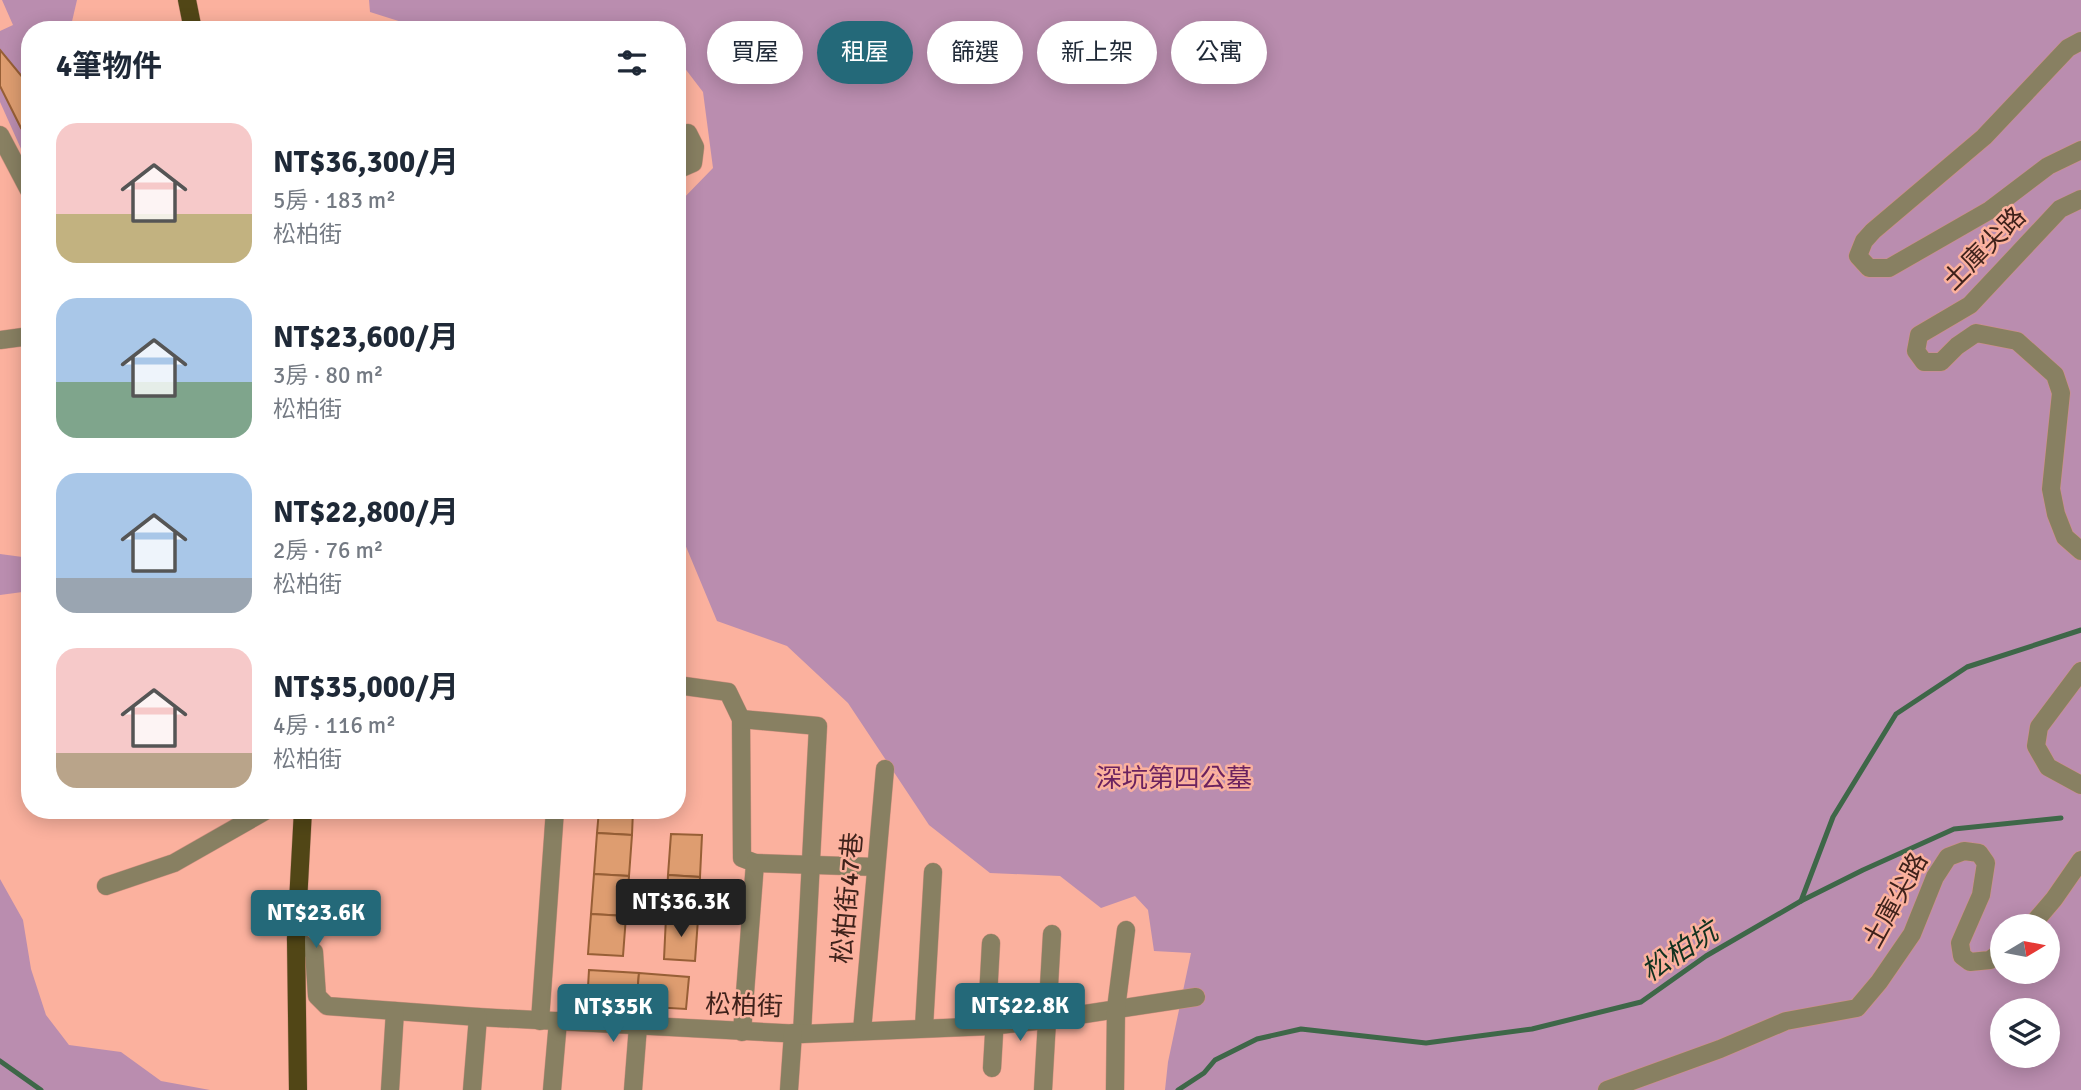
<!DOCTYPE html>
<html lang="zh-TW">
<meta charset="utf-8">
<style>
body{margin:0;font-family:Signika,"Noto Sans TC",sans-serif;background:#f6f6f7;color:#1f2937;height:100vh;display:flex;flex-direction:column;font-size:26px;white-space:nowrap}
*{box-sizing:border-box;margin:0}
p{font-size:23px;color:#747a83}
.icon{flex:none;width:38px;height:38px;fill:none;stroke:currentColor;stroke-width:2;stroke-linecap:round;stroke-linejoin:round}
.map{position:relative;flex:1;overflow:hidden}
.drawer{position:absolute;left:21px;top:21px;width:665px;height:798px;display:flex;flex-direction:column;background:#fff;border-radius:28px;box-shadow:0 4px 18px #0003}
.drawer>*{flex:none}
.guide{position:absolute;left:707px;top:21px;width:665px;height:63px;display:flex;gap:14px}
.needle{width:46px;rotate:80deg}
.buttons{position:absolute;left:1990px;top:914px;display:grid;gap:14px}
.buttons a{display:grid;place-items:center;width:70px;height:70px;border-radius:50%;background:#fff;box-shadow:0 4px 18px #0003;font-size:35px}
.price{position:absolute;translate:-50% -60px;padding:0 16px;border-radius:7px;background:#246979;color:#fff;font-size:23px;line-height:46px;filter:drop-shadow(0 2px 4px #0008)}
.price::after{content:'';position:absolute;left:50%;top:42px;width:21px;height:16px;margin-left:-10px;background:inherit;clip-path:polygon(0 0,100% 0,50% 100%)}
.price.current{background:#222;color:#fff}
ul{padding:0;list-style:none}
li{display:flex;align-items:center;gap:21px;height:175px;padding:0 35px}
li span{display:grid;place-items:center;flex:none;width:196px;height:140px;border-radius:21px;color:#555}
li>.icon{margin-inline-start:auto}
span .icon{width:84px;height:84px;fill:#fffc;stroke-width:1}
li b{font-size:30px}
h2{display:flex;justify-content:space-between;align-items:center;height:84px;padding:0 35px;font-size:30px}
.pill{padding:0 24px;border-radius:32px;background:#fff;box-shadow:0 4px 18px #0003;font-size:24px;line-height:63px}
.pill.current{background:#246979;color:#fff}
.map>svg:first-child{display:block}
</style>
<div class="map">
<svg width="2081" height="1090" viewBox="0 0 2081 1090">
<rect width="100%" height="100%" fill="#fbb19e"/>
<g fill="#ba8daf" fill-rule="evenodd">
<polygon points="2,0 77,0 70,30 30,30 30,159 26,160 0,102 0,31 13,25"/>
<path d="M 369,0 L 2081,0 L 2081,1090 L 1165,1090 L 1168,1062 L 1191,953 L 1154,951 L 1148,910 L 1135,896 L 1101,908 L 1060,876 L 990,873 L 929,825 L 848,703 L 787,646 L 717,621 L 677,525 L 677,205 L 713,168 L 703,92 L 677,58 L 677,30 L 578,30 L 568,21 L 503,30 L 427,30 L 370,12 ZM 2002,926 L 2048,926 L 2048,971 L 2002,971 ZM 2002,1010 L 2048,1010 L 2048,1055 L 2002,1055 Z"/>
<polygon points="0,554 30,558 30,591 0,595"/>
<polygon points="0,879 23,920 31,969 46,1015 69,1045 121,1052 161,1081 210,1090 0,1090"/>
</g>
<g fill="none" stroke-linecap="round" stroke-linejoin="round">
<g stroke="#3e6748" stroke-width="5">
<polyline points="1801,901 1863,870 1954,829 2061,818"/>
<polyline points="0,1061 41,1090"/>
<polyline points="1178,1090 1204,1073 1215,1060 1257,1039 1301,1029 1426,1043 1532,1029 1641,1002 1706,956 1801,901 1833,817 1896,714 1967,667 2081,630"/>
</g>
</g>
<g fill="#de9d70" stroke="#975f36" stroke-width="2">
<polygon points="0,50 24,79 30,96 30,123 21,128 0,86"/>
<polygon points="599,810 633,810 632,835 597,833"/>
<polygon points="597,833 632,835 629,876 594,874"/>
<polygon points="671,834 702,835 700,877 668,875"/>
<polygon points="594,874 629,876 626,916 591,914"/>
<polygon points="668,875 700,877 698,919 666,917"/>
<polygon points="591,914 626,916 623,956 588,954"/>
<polygon points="666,917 698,919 695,961 664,959"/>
<polygon points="589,970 639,973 636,1006 587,1004"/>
<polygon points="639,973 689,977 686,1009 636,1006"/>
</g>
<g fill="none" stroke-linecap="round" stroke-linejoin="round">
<defs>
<g id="minor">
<polyline points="2081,41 2068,48 1984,137 1873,231 1864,241 1858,256 1869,268 1889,268 1990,210 2048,166 2081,150"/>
<polyline points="0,135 30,192"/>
<polyline points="677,170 693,163 695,147 688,133"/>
<polyline points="2081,199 2060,209 1970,305 1919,335 1916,351 1924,362 1941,362 1957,346 1976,333 2017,341 2055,375 2061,393 2051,489 2056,514 2065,537 2081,551"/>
<polyline points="0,340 30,336"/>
<polyline points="2081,671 2039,727 2036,746 2048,767 2081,785"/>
<polyline points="677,685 728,692 741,719 742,858 755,863 742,1032"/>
<polyline points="741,719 818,726 802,1034"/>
<polyline points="755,863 876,867"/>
<polyline points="106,886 174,863 267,810"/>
<polyline points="2031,926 2054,899 2081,860"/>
<polyline points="296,939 314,952 317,996 327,1006 478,1017 802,1034 991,1026 1046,1020 1196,997"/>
<polyline points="991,943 987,1015 994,1034 992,1068"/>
<polyline points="540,1021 555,810"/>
<polyline points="924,1027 933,872"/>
<polyline points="862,1031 885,769"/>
<polyline points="390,1090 395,1011"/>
<polyline points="472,1090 478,1017"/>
<polyline points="552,1090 558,1021"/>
<polyline points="633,1090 638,1026"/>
<polyline points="789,1090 793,1033"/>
<polyline points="1043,1090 1052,934"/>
<polyline points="1115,1090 1116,1009 1126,930"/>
<polyline points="1607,1090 1720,1049 1786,1021 1857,1008 1879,982 1912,934 1935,877 1948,857 1964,851 1979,853 1986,863 1981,895 1960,943 1962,956 1970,962 1990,960 2002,951"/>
</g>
<g id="major">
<polyline points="187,0 193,30"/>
<polyline points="298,1090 296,939 303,810"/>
</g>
</defs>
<use href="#minor" stroke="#d29281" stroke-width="19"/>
<use href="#major" stroke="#d29281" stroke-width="19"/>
<use href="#minor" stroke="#888062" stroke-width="18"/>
<use href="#major" stroke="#514616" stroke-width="18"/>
</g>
<g text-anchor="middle" stroke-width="5" stroke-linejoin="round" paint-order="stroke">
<g font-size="26" fill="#3f221b" stroke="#fbb19e">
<text transform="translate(1984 248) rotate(-45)" y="9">土庫尖路</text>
<text transform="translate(847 898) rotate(-85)" y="9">松柏街47巷</text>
<text transform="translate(1895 900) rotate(-61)" y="9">土庫尖路</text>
<text transform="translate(744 1005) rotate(2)" y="9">松柏街</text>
</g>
<g font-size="26" fill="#6b225f" stroke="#fbb19e">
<text x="1174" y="787">深坑第四公墓</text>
</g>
<g font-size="28" font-style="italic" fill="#12321f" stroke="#fbb19e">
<text transform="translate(1679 951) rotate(-33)" y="10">松柏坑</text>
</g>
</g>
</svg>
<div class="buttons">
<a><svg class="needle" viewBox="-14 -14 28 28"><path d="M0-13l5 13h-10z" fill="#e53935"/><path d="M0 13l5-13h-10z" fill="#747a83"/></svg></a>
<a><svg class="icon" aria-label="layers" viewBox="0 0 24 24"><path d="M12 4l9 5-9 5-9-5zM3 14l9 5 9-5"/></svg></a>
</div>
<b class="price current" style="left:681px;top:939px">NT$36.3K</b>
<b class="price" style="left:316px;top:950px">NT$23.6K</b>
<b class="price" style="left:1020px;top:1043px">NT$22.8K</b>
<b class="price" style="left:613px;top:1044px">NT$35K</b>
<div class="guide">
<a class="pill">買屋</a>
<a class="pill current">租屋</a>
<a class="pill">篩選</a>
<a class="pill">新上架</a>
<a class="pill">公寓</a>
</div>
<section class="drawer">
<h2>4筆物件<svg class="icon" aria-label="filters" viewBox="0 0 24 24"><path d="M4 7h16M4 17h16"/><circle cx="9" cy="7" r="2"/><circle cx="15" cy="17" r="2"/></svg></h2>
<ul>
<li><span style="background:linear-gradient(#f6c9c9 65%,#c2b280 0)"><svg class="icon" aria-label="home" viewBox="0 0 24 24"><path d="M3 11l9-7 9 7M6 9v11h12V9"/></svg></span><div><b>NT$36,300/月</b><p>5房 · 183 m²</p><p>松柏街</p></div></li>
<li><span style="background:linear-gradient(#a9c7e8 60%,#7fa58c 0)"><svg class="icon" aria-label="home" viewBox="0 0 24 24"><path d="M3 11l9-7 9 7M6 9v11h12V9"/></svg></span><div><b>NT$23,600/月</b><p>3房 · 80 m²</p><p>松柏街</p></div></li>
<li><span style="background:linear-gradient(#a9c7e8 75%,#9aa5b1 0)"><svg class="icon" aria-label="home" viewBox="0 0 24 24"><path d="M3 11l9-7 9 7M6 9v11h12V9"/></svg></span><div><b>NT$22,800/月</b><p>2房 · 76 m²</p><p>松柏街</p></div></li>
<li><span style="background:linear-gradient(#f6c9c9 75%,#b9a48a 0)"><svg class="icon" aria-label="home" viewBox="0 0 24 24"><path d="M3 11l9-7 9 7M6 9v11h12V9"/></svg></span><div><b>NT$35,000/月</b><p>4房 · 116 m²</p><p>松柏街</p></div></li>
</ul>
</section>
</div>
